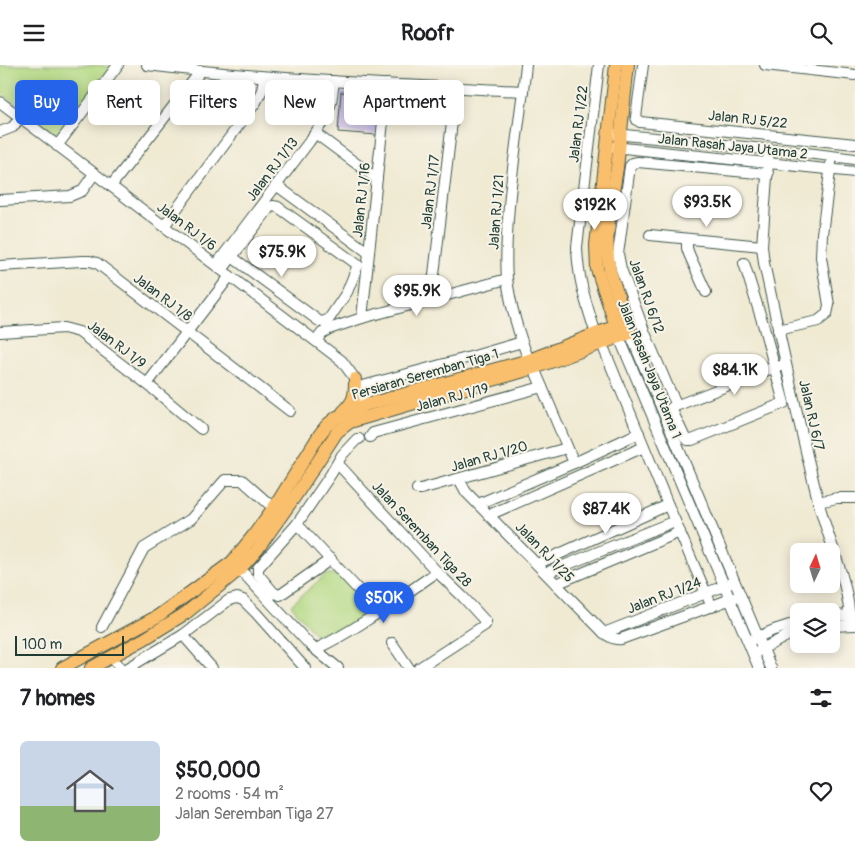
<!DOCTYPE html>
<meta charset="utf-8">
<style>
body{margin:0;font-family:Pangolin,sans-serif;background:#f6f6f6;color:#202124;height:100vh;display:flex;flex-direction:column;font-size:19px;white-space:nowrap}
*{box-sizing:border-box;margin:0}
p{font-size:16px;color:#757577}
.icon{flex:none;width:28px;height:28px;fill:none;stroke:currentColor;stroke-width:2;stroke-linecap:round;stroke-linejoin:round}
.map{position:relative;height:603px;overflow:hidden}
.side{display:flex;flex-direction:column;background:#fff;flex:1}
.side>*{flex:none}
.guide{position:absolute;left:15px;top:15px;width:500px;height:45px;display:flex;gap:10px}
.needle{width:32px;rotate:4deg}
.tools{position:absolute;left:790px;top:478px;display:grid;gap:10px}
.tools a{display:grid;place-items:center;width:50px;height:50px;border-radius:8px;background:#fff;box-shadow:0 2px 12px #0003;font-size:25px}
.scale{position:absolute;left:15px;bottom:12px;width:109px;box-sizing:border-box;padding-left:5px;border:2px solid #1f3d34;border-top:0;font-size:14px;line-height:18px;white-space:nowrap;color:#1f3d34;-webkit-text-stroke:4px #f7f3e8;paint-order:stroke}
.price{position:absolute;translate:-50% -42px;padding:0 11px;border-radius:18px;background:#fff;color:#222;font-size:16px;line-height:32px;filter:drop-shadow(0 1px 2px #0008)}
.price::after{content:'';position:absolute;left:50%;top:30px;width:15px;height:11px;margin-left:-8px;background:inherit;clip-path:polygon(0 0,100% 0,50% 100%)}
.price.on{background:#2563eb;color:#fff}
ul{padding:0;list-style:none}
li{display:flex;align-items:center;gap:15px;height:125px;padding:0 20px}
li+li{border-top:1px solid #e0e0e0}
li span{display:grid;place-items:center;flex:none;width:140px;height:100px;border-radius:8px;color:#555}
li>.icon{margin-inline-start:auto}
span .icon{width:60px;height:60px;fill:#fffc;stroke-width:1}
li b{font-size:21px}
h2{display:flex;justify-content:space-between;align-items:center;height:60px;padding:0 20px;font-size:21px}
.chip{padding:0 18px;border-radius:8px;background:#fff;box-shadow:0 2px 12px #0003;font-size:18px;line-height:45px}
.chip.on{background:#2563eb;color:#fff}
header{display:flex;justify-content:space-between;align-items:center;height:65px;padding:0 20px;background:#fff;font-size:22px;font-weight:700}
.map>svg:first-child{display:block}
</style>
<header><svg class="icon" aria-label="menu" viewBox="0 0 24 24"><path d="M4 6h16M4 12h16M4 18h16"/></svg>Roofr<svg class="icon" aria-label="search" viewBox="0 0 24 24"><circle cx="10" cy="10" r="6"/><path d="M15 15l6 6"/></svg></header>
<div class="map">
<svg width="855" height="603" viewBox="0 0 855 603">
<rect width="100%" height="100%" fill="#f7f3e8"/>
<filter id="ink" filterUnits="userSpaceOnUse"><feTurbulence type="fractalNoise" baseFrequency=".02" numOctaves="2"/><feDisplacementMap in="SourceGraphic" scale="10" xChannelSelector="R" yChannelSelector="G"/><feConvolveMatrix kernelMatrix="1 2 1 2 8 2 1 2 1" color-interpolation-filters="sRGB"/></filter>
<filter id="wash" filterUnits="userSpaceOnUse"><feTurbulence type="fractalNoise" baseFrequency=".0096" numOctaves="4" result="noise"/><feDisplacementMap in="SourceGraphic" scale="20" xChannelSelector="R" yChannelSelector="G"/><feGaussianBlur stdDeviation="1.12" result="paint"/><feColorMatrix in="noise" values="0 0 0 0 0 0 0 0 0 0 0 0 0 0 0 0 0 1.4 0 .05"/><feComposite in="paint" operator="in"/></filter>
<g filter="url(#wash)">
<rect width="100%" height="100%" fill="#f0ead3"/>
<g fill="#b3d982" stroke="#698b5b">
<polygon points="0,0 97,0 111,2 57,71 0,27"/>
<polygon points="326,509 340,509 368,538 369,546 333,574 319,574 291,540"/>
</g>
<g id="blocks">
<polygon fill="#ad9de6" points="341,27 380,31 377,70 338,67"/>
</g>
</g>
<g filter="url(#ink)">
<use href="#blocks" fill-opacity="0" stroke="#3e574c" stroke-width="1"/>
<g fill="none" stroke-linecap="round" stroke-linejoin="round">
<defs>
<g id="minor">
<path d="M 147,0 C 272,15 397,20 523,26"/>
<path d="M 526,0 C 521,47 513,94 509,141 C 507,165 505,189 507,213 C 510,239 519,271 529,295"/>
<polyline points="643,0 636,52 637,55 640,57 855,79"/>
<polyline points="765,0 855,10"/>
<polyline points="0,37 342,296 355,314 365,340"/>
<polyline points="0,67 13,62 20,52"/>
<polyline points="315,68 377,114"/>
<polyline points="615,69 815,89 855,94"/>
<polyline points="57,81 118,0"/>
<polyline points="614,82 855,107"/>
<path d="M 769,84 L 762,181 L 764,198 C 781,277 798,357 818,435 C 828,476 850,518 850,560"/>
<polyline points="276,120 369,188"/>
<polyline points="111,121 200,7"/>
<polyline points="0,135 70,131 82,126 94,109"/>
<polyline points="164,161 256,37 262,25 264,12"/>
<polyline points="650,170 762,181"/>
<polyline points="687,174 687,183 689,189 706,227"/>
<polyline points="232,192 319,256 323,257"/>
<polyline points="216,200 309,77 325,54 331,38 334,16"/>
<polyline points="0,201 82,196 90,196 97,198 290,346"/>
<polyline points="222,205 270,142 273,141 278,142 358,200 347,227 329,254 323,257"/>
<polyline points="431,235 456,23"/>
<polyline points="362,253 387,19"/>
<polyline points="778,265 818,256 827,249 829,240 821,192 822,169 831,99"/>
<polyline points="0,267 64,263 79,267 147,319 201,364"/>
<polyline points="630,268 771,603"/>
<path d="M 596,269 C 586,238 578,215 577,182 L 599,0"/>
<polyline points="619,272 759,603"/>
<polyline points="316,276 322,268 329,264 362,253 507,214"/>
<polyline points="602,279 668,440 712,542"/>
<polyline points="534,303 574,398"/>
<polyline points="147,319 230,211"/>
<polyline points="359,322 474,291 522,277"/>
<polyline points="677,340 668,322 645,268 621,204 618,189 630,101 633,98 638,97 768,109"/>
<polyline points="673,342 775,302 781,301"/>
<polyline points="671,343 685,373 688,375 692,375 784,338 763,259 744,198"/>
<polyline points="370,372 373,368 542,322"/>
<polyline points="338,399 437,507 463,532 486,557 485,560 419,603"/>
<path d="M 459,414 L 466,427 L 604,568 C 610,572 614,575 621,574 L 734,533"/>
<polyline points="417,424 421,424 567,383"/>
<polyline points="818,437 837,433 855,433"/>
<polyline points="478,439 574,398 639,368"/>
<polyline points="489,450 644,382"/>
<polyline points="297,459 379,547"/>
<polyline points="331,494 280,530 274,528 258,509 258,503 297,459 331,409 342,390 357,374 359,374"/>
<polyline points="235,499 310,580 338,603"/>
<polyline points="537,499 668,440"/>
<polyline points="546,508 675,456"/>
<polyline points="556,519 680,467"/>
<polyline points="831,551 855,550"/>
<polyline points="831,561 855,560"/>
<polyline points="102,562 144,483 191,454 225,415 242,415 278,447"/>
<polyline points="604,568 729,519"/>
<polyline points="183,570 212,603"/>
<polyline points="751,575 774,565 799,557"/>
<polyline points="392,578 409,603"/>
<path d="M 316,584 C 358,564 398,534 437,507"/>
<polyline points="756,587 789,570 799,567"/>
<polyline points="111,592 121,603"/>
<polyline points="128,603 183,570 229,535 237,533 243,535 256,548 305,603"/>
</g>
<g id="major">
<polyline points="616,0 596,180 597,204 618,268"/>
<path d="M 343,347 C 355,336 355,330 355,314"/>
<polyline points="62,603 158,551 232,497 253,471 277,438 320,369 327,360 337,352 365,340 529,295 626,257"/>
<path d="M 91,603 L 144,574 L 186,548 L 240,504 L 257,485 L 296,430 L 337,367 L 350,357 L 534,303 L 630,268 L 610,206 C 603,173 612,136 617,103 C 621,69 624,34 628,0"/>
</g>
</defs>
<use href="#minor" stroke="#3e574c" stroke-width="12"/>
<use href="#major" stroke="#3e574c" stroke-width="14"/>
<use href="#minor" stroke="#fff" stroke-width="10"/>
<use href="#major" stroke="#f9bf6d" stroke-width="12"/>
</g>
</g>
<g text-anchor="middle" stroke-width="4" stroke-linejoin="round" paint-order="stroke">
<g font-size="14" fill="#1f3d34" stroke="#f7f3e8">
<text transform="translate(748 54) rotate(6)" y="5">Jalan RJ 5/22</text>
<text transform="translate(578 59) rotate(-83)" y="5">Jalan RJ 1/22</text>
<text transform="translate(733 81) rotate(6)" y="5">Jalan Rasah Jaya Utama 2</text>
<text transform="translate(272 104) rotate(-53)" y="5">Jalan RJ 1/13</text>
<text transform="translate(430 127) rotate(-83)" y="5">Jalan RJ 1/17</text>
<text transform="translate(361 135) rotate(-84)" y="5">Jalan RJ 1/16</text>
<text transform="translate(496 147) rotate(-86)" y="5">Jalan RJ 1/21</text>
<text transform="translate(187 161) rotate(37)" y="5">Jalan RJ 1/6</text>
<text transform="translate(647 231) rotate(70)" y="5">Jalan RJ 6/12</text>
<text transform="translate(163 232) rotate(37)" y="5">Jalan RJ 1/8</text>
<text transform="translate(117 279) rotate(37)" y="5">Jalan RJ 1/9</text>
<text transform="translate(650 304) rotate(68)" y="5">Jalan Rasah Jaya Utama 1</text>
<text transform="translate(425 309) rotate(-16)" y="5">Persiaran Seremban Tiga 1</text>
<text transform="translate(452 332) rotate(-15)" y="5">Jalan RJ 1/19</text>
<text transform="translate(812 350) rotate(77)" y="5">Jalan RJ 6/7</text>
<text transform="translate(489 391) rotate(-16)" y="5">Jalan RJ 1/20</text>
<text transform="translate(422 469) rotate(47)" y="5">Jalan Seremban Tiga 28</text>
<text transform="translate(545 487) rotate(46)" y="5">Jalan RJ 1/25</text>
<text transform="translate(664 530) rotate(-21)" y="5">Jalan RJ 1/24</text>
</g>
</g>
</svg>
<div class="tools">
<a><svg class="needle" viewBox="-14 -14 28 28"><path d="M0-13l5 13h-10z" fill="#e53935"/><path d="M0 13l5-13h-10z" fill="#757577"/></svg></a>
<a><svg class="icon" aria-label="layers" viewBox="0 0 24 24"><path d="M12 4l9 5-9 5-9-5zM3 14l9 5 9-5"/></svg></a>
</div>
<div class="scale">100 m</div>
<b class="price" style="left:707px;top:163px">$93.5K</b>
<b class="price" style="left:595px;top:166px">$192K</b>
<b class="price" style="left:282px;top:213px">$75.9K</b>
<b class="price" style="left:417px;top:252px">$95.9K</b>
<b class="price" style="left:735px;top:331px">$84.1K</b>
<b class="price" style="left:606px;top:470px">$87.4K</b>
<b class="price on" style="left:384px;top:559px">$50K</b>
<div class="guide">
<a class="chip on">Buy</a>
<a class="chip">Rent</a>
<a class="chip">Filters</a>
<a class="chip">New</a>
<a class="chip">Apartment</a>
</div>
</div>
<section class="side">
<h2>7 homes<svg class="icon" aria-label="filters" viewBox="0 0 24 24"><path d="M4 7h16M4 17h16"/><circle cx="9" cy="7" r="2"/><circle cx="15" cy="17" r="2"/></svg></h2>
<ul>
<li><span style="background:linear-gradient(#c9d6e8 65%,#8fb573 0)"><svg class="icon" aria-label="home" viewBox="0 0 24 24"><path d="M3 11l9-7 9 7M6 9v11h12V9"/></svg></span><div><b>$50,000</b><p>2 rooms · 54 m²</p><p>Jalan Seremban Tiga 27</p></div><svg class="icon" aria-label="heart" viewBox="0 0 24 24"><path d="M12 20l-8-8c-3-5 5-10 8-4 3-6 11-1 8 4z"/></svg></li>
</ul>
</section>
